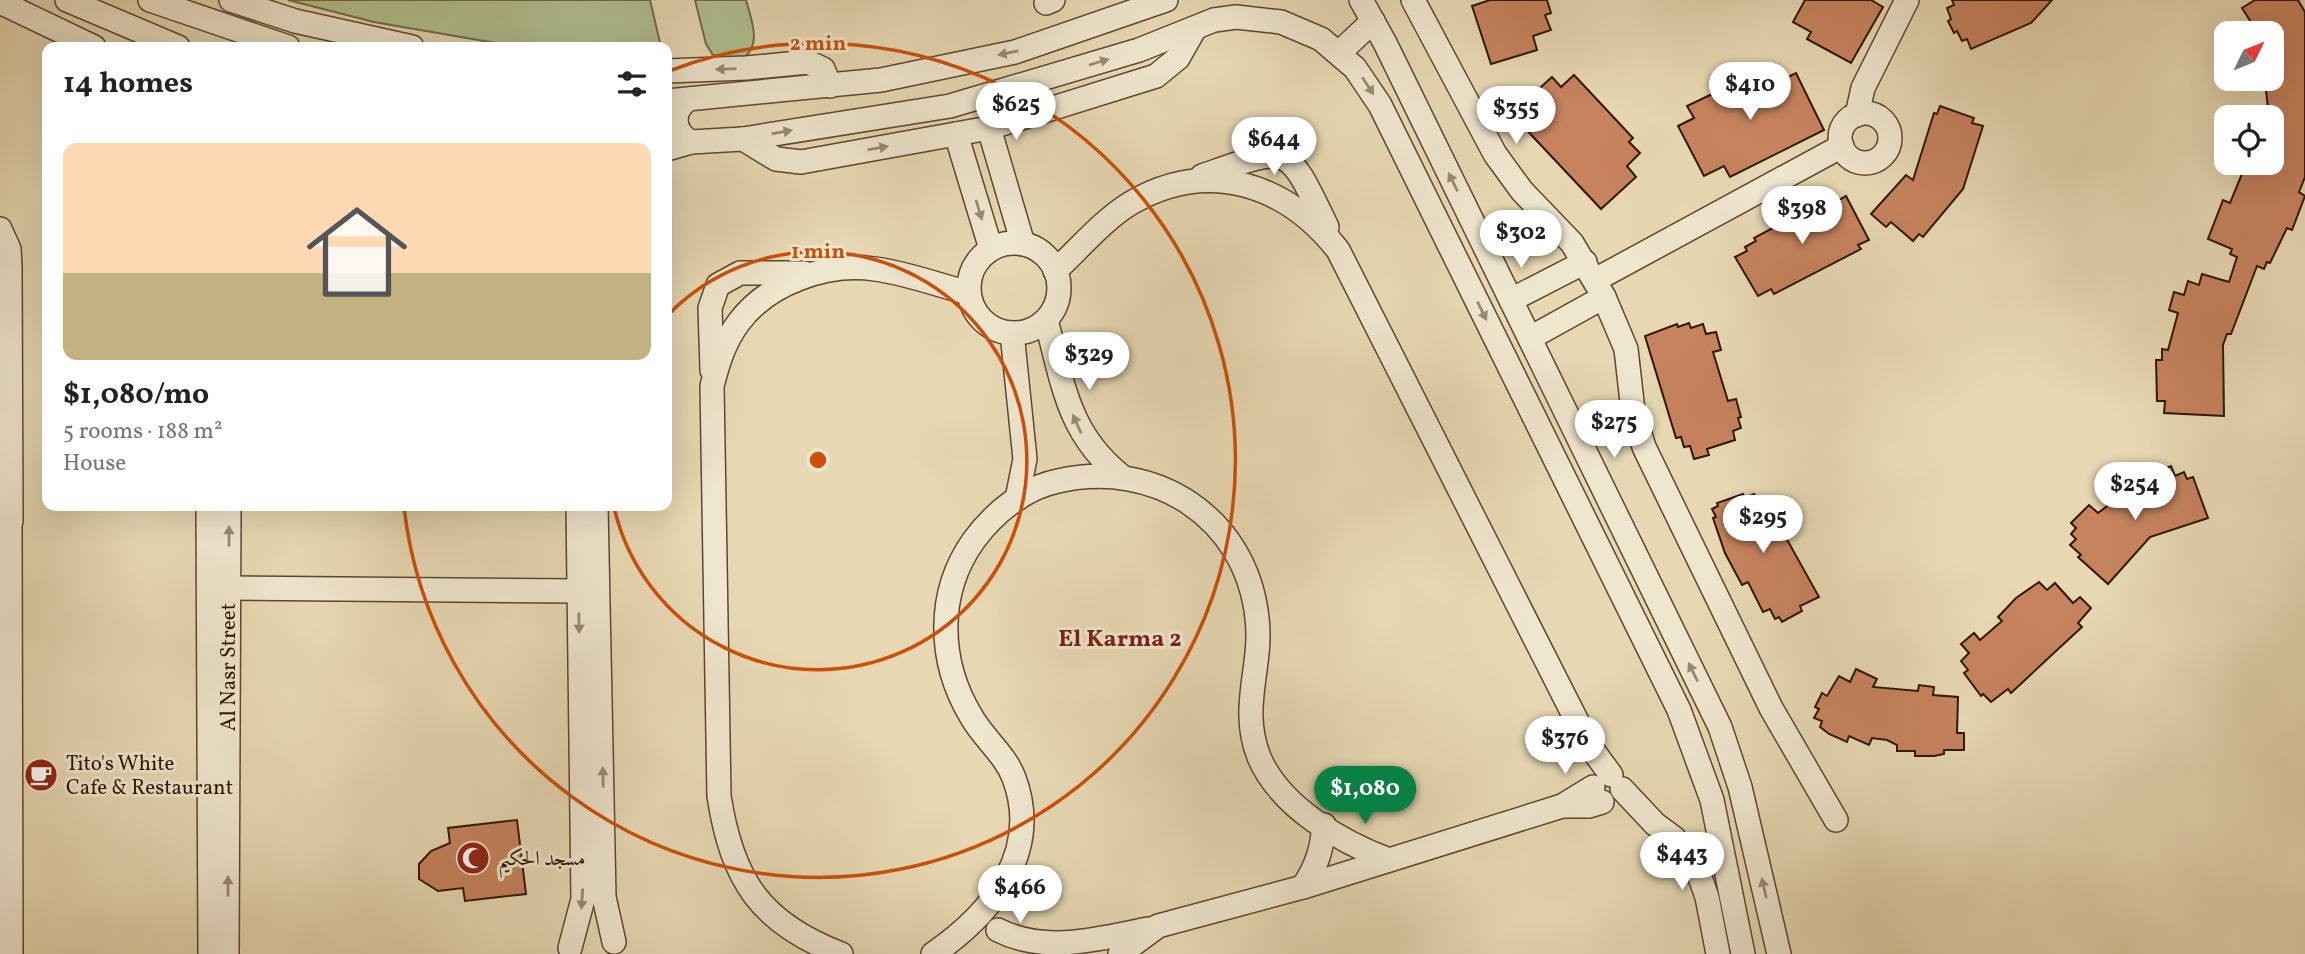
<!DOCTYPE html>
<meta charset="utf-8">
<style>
body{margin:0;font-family:Vollkorn,Amiri,serif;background:#f2f2f2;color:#222;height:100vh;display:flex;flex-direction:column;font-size:26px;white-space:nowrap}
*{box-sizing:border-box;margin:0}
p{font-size:23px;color:#767676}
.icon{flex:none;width:38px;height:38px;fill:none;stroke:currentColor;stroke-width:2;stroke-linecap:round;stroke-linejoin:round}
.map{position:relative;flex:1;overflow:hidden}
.sheet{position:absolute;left:42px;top:42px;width:630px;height:469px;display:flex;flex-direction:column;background:#fff;border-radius:14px;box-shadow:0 7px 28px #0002}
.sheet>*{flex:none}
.needle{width:46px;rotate:47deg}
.fabs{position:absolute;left:2214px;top:21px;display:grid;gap:14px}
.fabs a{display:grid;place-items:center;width:70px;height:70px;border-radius:14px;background:#fff;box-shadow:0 7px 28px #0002;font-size:35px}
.price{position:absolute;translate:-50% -60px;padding:0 16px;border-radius:24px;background:#fff;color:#222;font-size:23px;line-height:46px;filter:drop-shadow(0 2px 4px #0008)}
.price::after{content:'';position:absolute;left:50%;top:42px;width:21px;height:16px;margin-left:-10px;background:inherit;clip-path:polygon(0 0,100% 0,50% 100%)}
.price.selected{background:#0b8043;color:#fff}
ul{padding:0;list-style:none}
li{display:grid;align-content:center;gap:14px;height:371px;padding:0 21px}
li+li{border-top:2px solid #e0e0e0}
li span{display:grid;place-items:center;height:217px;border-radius:14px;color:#555}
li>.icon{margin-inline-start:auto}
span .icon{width:126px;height:126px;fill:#fffc;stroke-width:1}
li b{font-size:30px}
h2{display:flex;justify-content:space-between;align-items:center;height:84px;padding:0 21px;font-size:30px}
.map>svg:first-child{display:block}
</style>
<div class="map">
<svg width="2305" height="954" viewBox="0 0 2305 954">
<rect width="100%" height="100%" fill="#e7d8b3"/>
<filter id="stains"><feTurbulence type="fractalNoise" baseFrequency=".00286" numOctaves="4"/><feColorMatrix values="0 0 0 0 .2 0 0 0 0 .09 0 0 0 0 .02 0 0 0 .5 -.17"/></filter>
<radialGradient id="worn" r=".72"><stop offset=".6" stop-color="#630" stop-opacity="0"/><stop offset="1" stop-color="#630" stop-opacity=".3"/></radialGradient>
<g fill="#b1c090" stroke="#706c48" stroke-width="2">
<polygon points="288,0 650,0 661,47 519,47 374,22"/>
<path d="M 695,0 L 746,0 C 752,22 763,46 740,61 L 715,58 L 706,44 Z"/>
</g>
<g fill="#c6835e" stroke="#301700" stroke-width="2">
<polygon points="1490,0 1547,0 1551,13 1545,15 1551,30 1533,36 1537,50 1491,64 1472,6"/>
<polygon points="1805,0 1871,0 1883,7 1851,63 1807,39 1811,32 1793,22"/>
<polygon points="1952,0 2052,0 2031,23 1971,49 1967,39 1962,41 1957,31 1954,33 1948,21 1951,19 1947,8 1954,5"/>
<polygon points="2255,0 2298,0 2305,12 2305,177 2299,192 2305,196 2292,230 2287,228 2270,263 2267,262 2264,269 2257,266 2231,334 2227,334 2223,345 2224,416 2164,413 2165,401 2157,401 2156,360 2162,360 2162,349 2168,350 2178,313 2169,310 2174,292 2184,295 2188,281 2199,285 2202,274 2229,282 2237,257 2230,254 2232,249 2208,239 2223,200 2230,203 2242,174 2215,163 2272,163 2272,116 2269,117 2265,82 2277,79 2272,61 2272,33 2258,33 2242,8"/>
<polygon points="1775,64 1782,80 1796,73 1824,130 1730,177 1724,166 1704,176 1678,126 1694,118 1687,106"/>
<polygon points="1574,75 1633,138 1629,142 1640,153 1627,166 1636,177 1601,209 1521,124 1524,121 1515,111 1552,77 1561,87"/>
<polygon points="1940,106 1974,118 1972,123 1983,126 1963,189 1923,237 1919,234 1913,241 1891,222 1886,227 1871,214 1906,175 1913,180 1934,113 1937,114"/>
<polygon points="1846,196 1869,240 1858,245 1861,249 1774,294 1771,289 1758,296 1735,257 1747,251 1745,247 1756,241 1754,238 1806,210 1823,202 1830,200 1832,204"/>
<polygon points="1689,323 1691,328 1703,324 1706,334 1716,332 1721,350 1713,352 1728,401 1736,399 1741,417 1738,418 1741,428 1733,431 1735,440 1707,449 1709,455 1694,459 1690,446 1684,447 1681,437 1676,438 1645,336 1677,324 1678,327"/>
<polygon points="2171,466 2175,476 2184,472 2187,479 2193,477 2208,518 2150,537 2108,584 2078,557 2081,555 2070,545 2076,539 2071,534 2076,528 2071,523 2089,505 2098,513 2114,501 2158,484 2154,473"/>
<polygon points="1743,494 1745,498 1754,494 1759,503 1770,498 1778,514 1774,516 1819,597 1800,606 1802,611 1782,622 1779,617 1775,619 1770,609 1763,612 1748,582 1742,585 1725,553 1713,518 1716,517 1712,509 1718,506 1717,503"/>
<polygon points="2039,582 2047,590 2055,583 2073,603 2080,597 2091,608 2078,623 2082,627 2056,651 2011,693 2008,689 1991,702 1983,694 1981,696 1964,673 1968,670 1961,661 1969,653 1961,644 1974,633 1980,640 2002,621 1998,617 2016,598"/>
<polygon points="1856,669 1877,679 1873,687 1918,691 1919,685 1934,687 1933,695 1958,697 1957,733 1964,733 1964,750 1944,750 1944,754 1934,756 1915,756 1915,751 1897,751 1897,745 1887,740 1872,738 1869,745 1849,736 1847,742 1829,734 1820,727 1822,721 1814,718 1819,709 1815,707 1822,693 1827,696 1839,676 1850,682"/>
<polygon points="517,820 526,894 465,901 463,888 438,891 419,879 419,864 431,851 450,843 448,828"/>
</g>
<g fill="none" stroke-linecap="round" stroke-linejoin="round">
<defs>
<g id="minor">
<polyline points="67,0 178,47"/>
<polyline points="150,0 288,47"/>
<polyline points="231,0 295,21 412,47"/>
<polyline points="1361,0 1385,43 1720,727 1740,787 1779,954"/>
<polyline points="1413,0 1495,154 1522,191 1572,243 1604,297 1626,349 1633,411 1644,447 1771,708 1836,820"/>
<polyline points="0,2 94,47"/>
<polyline points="1046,3 1053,0"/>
<polyline points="1340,52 1373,21"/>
<polyline points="667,71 746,68 808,62 823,69 830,86"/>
<path d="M 689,99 C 671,110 672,132 691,142"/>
<polyline points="667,101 881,80 1015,52 1166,0"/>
<circle cx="1865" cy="138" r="25"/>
<polyline points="1857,115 1863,88 1907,0"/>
<polyline points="989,128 1023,244"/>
<polyline points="956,134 991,249"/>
<polyline points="743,139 776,159 801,162 989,128 1156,76 1178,58 1195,28"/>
<polyline points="667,149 691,142 743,139 950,106 1139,50 1214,20 1236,17 1281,22 1321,39 1355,68 1380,105 1679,710 1712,800 1743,954"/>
<path d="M 1202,176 C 1291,145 1286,142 1327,227"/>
<polyline points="0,229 9,249 10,266 11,521"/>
<circle cx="1014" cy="288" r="45"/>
<path d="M 1055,271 C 1079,249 1103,220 1131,203 C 1208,158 1286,184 1338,250 L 1589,745 L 1611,775"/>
<polyline points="1595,280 1842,146"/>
<polyline points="1511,300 1585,262"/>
<path d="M 1046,320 C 1063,382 1067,432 1120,475"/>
<polyline points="1012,333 1025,459 1017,499"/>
<polyline points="1530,338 1604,297"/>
<polyline points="712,370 710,308 718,285 740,273 804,273"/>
<polyline points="0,502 10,524 11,954"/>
<polyline points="208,506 210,954"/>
<polyline points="596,506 604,897 614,942"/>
<polyline points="228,588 579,591"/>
<polyline points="1622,789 1655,824 1674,838 1697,869 1707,897 1718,954"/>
<polyline points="1562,806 1593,787"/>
<path d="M 1303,887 C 1317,866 1322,849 1324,825"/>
<path d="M 998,930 C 1045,954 1098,939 1148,929"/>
<polyline points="570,948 583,899 578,506"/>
<polyline points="227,954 229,506"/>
<path d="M 841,954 C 760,923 732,880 719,796 L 712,386 C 718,363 724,342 739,322 C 768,283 827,262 875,269 C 906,273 938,285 969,293"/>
<path d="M 933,954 C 991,914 1042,853 1014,778 C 1005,754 983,738 971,716 C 938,661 936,593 974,540 C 994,513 1024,488 1058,481 C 1155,459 1246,517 1257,618 C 1263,666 1239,707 1259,757 C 1280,807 1341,842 1389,860"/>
<polyline points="1120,954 1158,926 1303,887 1562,806 1589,806 1602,802"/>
</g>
</defs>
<use href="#minor" stroke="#5e472d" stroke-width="26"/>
<use href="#minor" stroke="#efe6ce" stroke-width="23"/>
</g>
<defs><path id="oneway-solid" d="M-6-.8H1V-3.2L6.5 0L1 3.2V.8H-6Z" transform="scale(1.75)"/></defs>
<g fill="#998971">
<use href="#oneway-solid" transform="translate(1008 53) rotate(168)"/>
<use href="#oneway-solid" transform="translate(1099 62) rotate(-17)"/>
<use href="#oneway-solid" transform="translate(726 69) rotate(178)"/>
<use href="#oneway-solid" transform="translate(1368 86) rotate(57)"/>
<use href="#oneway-solid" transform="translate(782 132) rotate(-10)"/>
<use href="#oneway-solid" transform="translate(878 148) rotate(-10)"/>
<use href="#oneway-solid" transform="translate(1453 182) rotate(-116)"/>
<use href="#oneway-solid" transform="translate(979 210) rotate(73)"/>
<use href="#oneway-solid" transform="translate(1482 311) rotate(64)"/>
<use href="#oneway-solid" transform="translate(1077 424) rotate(-114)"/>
<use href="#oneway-solid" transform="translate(229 536) rotate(-90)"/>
<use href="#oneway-solid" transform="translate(579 623) rotate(89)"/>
<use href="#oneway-solid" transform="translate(1693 672) rotate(-116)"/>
<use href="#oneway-solid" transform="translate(603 777) rotate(-91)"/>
<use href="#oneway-solid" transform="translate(228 886) rotate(-90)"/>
<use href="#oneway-solid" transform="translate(1764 888) rotate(-103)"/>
<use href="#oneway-solid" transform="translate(582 899) rotate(94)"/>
</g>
<g fill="none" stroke="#cc4f0a" stroke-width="3.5">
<path d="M668 315A209 209 0 1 1 614 507"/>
<path d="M669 71A417 417 0 1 1 404 507"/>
</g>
<defs>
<symbol id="cafe-disc" viewBox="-11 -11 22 22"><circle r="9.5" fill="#8f2418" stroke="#efe6ce"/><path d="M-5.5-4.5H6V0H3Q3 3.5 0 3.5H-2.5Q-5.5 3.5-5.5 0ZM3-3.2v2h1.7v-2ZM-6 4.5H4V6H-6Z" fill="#fff"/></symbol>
<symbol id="mosque-disc" viewBox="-11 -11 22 22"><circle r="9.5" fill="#8f2418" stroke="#efe6ce"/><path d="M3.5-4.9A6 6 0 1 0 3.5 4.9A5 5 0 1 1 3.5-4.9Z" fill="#fff"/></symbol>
</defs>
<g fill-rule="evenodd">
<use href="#cafe-disc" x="22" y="756" width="38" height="38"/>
<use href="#mosque-disc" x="454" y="839" width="38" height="38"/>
</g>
<g text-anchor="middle" stroke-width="6" stroke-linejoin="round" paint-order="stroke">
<g font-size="21" fill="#301700" stroke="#efe6ce">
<text transform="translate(228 667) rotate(-90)" y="7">Al Nasr Street</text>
</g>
<g font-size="21" fill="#301700" stroke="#efe6ce" text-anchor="start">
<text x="66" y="770">Tito's White<tspan x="66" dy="24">Cafe &amp; Restaurant</tspan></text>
<text x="498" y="865">مسجد الحكيم</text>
</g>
<g font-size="24" font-weight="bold" fill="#7a1f14" stroke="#efe6ce">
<text x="1120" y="646">El Karma 2</text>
</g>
</g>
<circle cx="818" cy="460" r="10" fill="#cc4f0a" stroke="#efe6ce" stroke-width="3.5"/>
<g font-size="21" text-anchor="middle" font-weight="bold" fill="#cc4f0a" stroke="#efe6ce" stroke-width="6" stroke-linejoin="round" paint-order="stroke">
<text x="818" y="50">2 min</text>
<text x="818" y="258">1 min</text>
</g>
<rect width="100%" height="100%" filter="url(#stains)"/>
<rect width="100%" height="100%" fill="url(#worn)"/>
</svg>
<div class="fabs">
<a><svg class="needle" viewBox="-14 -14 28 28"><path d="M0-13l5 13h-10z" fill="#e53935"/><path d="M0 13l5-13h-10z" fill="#767676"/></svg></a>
<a><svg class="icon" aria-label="locate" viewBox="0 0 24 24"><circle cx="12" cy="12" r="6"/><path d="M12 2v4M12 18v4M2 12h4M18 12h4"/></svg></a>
</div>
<b class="price" style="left:1750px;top:122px">$410</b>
<b class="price" style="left:1016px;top:142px">$625</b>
<b class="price" style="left:1516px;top:146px">$355</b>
<b class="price" style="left:1274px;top:177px">$644</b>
<b class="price" style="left:1802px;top:246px">$398</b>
<b class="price" style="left:1521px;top:270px">$302</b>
<b class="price" style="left:1089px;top:392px">$329</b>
<b class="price" style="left:1614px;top:460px">$275</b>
<b class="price" style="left:2135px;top:522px">$254</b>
<b class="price" style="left:1763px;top:555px">$295</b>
<b class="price" style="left:1565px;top:776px">$376</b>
<b class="price selected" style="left:1365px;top:826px">$1,080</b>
<b class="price" style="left:1682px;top:892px">$443</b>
<b class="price" style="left:1020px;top:925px">$466</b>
<section class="sheet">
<h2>14 homes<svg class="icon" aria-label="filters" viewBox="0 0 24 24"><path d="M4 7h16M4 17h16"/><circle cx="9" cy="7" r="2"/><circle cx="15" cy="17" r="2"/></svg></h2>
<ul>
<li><span style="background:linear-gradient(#ffd9b3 60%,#c2b280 0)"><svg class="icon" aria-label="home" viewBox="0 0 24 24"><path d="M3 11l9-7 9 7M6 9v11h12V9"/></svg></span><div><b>$1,080/mo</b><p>5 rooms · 188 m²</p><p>House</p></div></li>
</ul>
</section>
</div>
